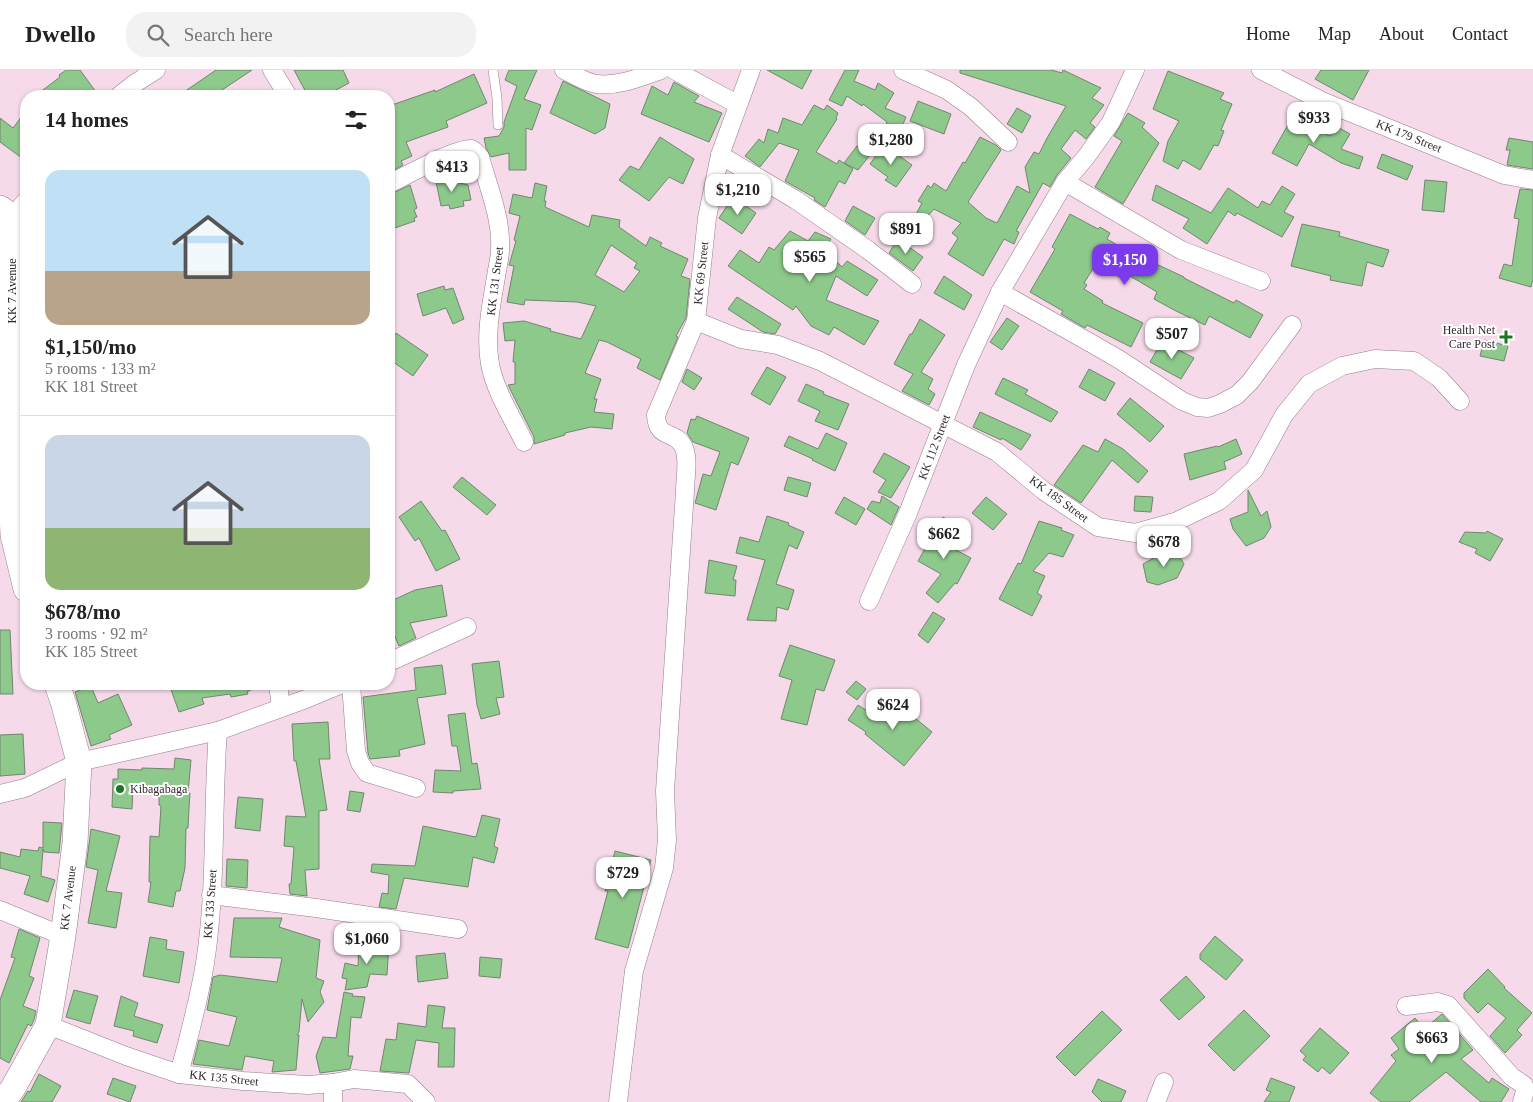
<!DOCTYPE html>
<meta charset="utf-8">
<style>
body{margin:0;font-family:Georgia,serif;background:#f2f2f2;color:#222;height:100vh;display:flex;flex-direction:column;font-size:19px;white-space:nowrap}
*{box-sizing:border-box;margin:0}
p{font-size:16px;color:#767676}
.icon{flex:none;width:28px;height:28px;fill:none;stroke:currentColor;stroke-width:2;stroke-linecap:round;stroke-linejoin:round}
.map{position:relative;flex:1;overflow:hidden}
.side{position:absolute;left:20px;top:20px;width:375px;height:600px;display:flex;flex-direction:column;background:#fff;border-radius:20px;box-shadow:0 1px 4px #0004}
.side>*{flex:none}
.price{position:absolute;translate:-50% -42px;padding:0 11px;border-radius:10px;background:#fff;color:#222;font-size:16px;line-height:32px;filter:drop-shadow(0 1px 2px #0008)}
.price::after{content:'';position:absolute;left:50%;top:30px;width:15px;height:11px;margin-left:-8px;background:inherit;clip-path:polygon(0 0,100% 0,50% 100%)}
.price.on{background:#7c3aed;color:#fff}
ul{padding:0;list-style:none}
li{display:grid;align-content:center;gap:10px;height:265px;padding:0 25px}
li+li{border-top:1px solid #e0e0e0}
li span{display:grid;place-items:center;height:155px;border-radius:15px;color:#555}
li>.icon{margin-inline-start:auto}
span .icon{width:90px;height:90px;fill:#fffc;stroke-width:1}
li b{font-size:21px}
h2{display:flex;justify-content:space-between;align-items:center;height:60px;padding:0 25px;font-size:21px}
header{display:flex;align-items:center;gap:30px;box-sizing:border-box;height:70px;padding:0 25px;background:#fff;border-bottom:1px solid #e0e0e0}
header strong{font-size:24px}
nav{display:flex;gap:28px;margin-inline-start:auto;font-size:18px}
.search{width:350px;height:45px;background:#f2f2f2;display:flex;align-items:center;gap:12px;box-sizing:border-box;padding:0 18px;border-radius:20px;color:#767676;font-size:19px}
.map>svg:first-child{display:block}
</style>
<header>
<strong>Dwello</strong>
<div class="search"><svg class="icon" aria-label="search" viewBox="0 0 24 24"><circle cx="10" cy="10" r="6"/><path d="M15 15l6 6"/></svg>Search here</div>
<nav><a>Home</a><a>Map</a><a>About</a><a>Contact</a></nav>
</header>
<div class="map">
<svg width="1533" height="1032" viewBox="0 0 1533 1032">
<rect width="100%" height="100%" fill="#f6daea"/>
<g fill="#8dc98b" stroke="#728571" fill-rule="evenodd">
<polygon points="66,0 80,0 99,26 35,26 60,7 59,5"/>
<polygon points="216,0 252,0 213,26 178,26"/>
<polygon points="294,0 343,0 349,13 325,26 308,26"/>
<polygon points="509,0 537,0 524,29 541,35 532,60 526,58 526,100 509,100 509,83 491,87 486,78 484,68 499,66 504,57 504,52 517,16 505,10"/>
<polygon points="767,0 812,0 802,19"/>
<polygon points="845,0 859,0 854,11 875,20 878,13 894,23 885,38 906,47 900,61 886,55 887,52 863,34 862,36 847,26 842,36 829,30"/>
<polygon points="960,0 1051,0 1062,3 1063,0 1101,18 1092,28 1104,35 1090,53 1095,57 1086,69 1075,60 1061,79 1071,88 1057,105 1050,117 1043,113 1016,161 1019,162 1014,174 1004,169 983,206 948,184 958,168 952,163 961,153 934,139 924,150 915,146 922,133 918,131 928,115 931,118 934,113 946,121 963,92 965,93 980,67 996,75 1001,80 968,132 986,148 997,153 1017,116 1030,123 1025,97 1034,82 1039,84 1047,68 1066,36 960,3"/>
<polygon points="1321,0 1369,0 1353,30 1315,9"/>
<polygon points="1168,1 1224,23 1220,29 1232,34 1221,60 1224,61 1218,76 1214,75 1200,100 1183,90 1178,99 1163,91 1168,71 1179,51 1153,39"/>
<polygon points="474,4 487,33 446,51 448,57 406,72 412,86 401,91 403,95 394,100 389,90 389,36 435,20 435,22"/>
<polygon points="563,11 610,34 605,58 595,64 550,43"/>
<polygon points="674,12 699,26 694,32 722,43 709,72 641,44 652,16 668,25"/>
<polygon points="918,31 951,44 944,64 910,51"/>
<polygon points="814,35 824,40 827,35 838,43 836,48 837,49 816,82 837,94 839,90 853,99 845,114 839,111 825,137 814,130 815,128 785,111 799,80 779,73 760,97 745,86 759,69 764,73 768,59 778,63 783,48 802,55"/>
<polygon points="1017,38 1031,46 1022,63 1007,54"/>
<polygon points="26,41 26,91 0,72 0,48 13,58"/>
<polygon points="1128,43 1145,53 1142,57 1159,73 1123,134 1095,117 1122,71 1114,66"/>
<polygon points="1293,46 1330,66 1336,56 1350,64 1341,79 1363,87 1359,99 1341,93 1309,74 1297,96 1272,83"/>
<polygon points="660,67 694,89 683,114 669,107 649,131 619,110 630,96 639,100"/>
<polygon points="1509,68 1533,72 1533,99 1507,95 1510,80 1506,80"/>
<polygon points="884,75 912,95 896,117 885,110 888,107 870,94"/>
<polygon points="857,76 870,85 858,100 844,93"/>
<polygon points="1382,84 1413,96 1407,110 1377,98"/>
<polygon points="435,107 468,115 471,130 463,131 464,136 450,139 449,135 441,136"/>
<polygon points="1425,110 1447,112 1444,142 1422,140"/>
<path d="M 535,113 L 547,116 L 544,131 L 546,131 L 545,137 L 589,157 L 592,145 L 620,150 L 619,157 L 646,176 L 650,167 L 662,173 L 660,176 L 688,189 L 681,206 L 690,209 L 686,248 L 676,266 L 678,267 L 660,310 L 637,298 L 641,289 L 607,272 L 599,270 L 585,303 L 601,309 L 594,329 L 597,329 L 594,342 L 614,344 L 612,359 L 591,357 L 565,363 L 565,365 L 534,374 L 534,367 L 508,315 L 515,314 L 515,292 L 513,292 L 515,270 L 505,271 L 503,253 L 524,251 L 551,259 L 550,261 L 581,269 L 596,236 L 577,232 L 525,230 L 524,235 L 507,232 L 514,196 L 509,195 L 516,171 L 514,170 L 520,146 L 509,143 L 513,124 L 532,128 ZM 611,175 L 637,193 L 634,198 L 640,201 L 624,222 L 595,205 Z"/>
<polygon points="410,115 417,138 414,140 417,147 414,148 415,151 389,160 389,125"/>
<polygon points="1156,115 1211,143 1228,118 1258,138 1262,131 1270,135 1282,116 1295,124 1284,142 1294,147 1282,167 1237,143 1235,146 1228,141 1207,174 1183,158 1189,149 1152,130"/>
<polygon points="1520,119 1533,120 1533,209 1531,217 1499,208 1504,194 1512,196 1519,149 1514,148"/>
<polygon points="733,127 756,143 742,164 719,148"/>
<polygon points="853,136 875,148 865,165 845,151"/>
<polygon points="1070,144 1098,159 1100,157 1110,163 1107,169 1150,194 1152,192 1184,207 1184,208 1234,233 1236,230 1263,245 1250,268 1209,246 1205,255 1174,240 1154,229 1157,222 1130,206 1127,211 1096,194 1084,213 1087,215 1084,219 1103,231 1102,233 1143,253 1131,277 1087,255 1085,258 1061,244 1063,241 1030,222 1055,179 1052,177"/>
<polygon points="1302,154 1340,162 1339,166 1389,180 1383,197 1367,192 1362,216 1330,210 1331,206 1291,196"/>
<polygon points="790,161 808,171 815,162 831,169 824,179 842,197 847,191 878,210 867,226 836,206 826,230 879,251 864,275 834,257 829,265 811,256 796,236 793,240 728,196 740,180 759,193 769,177 774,180"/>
<polygon points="898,169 923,187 913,201 889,183"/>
<polygon points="944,206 972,225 964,240 934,223"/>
<polygon points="444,216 445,220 453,218 464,249 453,254 446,238 423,246 417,224"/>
<polygon points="737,227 781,254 775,264 763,262 728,239"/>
<polygon points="1007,248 1019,256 1002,280 990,272"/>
<polygon points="920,249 945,265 921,302 933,309 928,319 935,324 929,335 902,321 913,304 894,294 910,264 912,264"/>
<polygon points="396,263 428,285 413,306 389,289 389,274"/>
<polygon points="1484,270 1508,276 1504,291 1480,286"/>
<polygon points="1162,271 1194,288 1181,309 1150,292"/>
<polygon points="767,297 786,307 770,335 751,324"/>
<polygon points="687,299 702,308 694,320 682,312"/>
<polygon points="1089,299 1115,313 1105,331 1079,317"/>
<polygon points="1003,308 1028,320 1025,324 1058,342 1051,352 995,324"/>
<polygon points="806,314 824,322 823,324 849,334 838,360 815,351 820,341 798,331"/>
<polygon points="1130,328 1164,356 1150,372 1117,344"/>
<polygon points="980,342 1031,365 1021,380 1002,368 1001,370 973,357"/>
<polygon points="697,346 749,368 738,395 731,392 716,440 695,433 703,404 711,406 720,382 693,372 687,363 691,349 695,350"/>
<polygon points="826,363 847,373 835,401 812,390 813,389 784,376 789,366 818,379"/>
<polygon points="1105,369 1123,379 1148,401 1138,413 1112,390 1081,433 1054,415 1083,375 1098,382"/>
<polygon points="1236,369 1242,384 1224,392 1226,399 1190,410 1184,384 1217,376 1218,377"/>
<polygon points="884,383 910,397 891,428 878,422 886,410 873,402"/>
<polygon points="462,407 496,435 487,445 453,417"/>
<polygon points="788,407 811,413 807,427 784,420"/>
<polygon points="1248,420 1261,446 1267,441 1271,457 1264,468 1246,476 1233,459 1230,449 1248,442"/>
<polygon points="882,426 899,437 891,455 867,439 872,431 880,433"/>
<polygon points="1135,426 1153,427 1151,442 1134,441"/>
<polygon points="844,427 865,439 856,455 835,443"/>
<polygon points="986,427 1007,444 993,460 972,443"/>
<polygon points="421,431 442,461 445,460 460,489 436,501 419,468 415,471 399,447"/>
<polygon points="767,446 789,453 788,455 804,462 797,479 789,475 776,514 794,520 788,540 777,537 776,551 747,550 765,490 736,483 740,467 759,472"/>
<polygon points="943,447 960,458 948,476 971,488 957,514 955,513 938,533 926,523 941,504 918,491"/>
<polygon points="1039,451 1062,458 1061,460 1074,465 1063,487 1049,483 1033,501 1045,506 1037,523 1042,526 1032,546 999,529 1018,493 1021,494"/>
<polygon points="1487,461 1503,469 1490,491 1475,483 1477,479 1459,472 1465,462 1486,463"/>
<polygon points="1174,477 1184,494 1177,508 1158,515 1147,512 1143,494"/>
<polygon points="709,490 737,496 733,510 736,510 735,526 705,523"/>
<polygon points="442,515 447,546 410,553 416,568 399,576 389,552 389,532 415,520"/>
<polygon points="933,542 945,549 928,573 918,565"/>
<polygon points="0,560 10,560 13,624 0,624"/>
<polygon points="790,575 835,590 824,621 816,619 807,655 781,649 792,610 779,606"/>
<polygon points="499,591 504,627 496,628 500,644 481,649 477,635 472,594"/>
<polygon points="442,595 446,624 417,628 425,674 399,680 400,686 370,689 368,683 363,627 416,620 414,598"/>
<polygon points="856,611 866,619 857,630 846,622"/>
<polygon points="169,614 250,614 250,621 247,621 248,624 231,627 230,624 202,628 204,634 179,642"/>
<polygon points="91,616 98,633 118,624 132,655 109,665 111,669 91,676 75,622"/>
<polygon points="893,630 932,662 904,696 865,664 866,662 848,650 858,635 878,648"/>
<polygon points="465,643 472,694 477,693 481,719 453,721 453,723 433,722 435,700 461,701 457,676 452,676 448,645"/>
<polygon points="328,652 330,689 319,689 327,740 319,741 319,799 305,800 307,826 290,824 289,814 291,814 294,777 284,776 286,746 306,747 296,691 294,691 292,654"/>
<polygon points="23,664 25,704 0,706 0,665"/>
<polygon points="175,688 191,690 188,723 190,723 189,738 188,758 186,758 185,798 180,821 176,821 173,837 148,832 151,812 149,812 150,766 159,767 161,736 159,735 159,717 133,717 132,739 112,737 113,709 118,709 118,699 142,700 142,698 174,699"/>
<polygon points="350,721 364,723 360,742 347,740"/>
<polygon points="238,727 263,729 260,761 235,758"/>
<polygon points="482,745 500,749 494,776 498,778 494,793 473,787 468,817 404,808 396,839 379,837 382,823 388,824 389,805 371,802 372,794 415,796 423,756 476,767"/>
<polygon points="43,752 62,753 59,783 44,782 43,779 41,806 55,810 48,832 24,824 30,806 0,798 0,782 20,787 21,779 38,781 39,777 43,778"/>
<polygon points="91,759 120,766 106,821 122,823 116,858 88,853 98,800 86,797"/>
<polygon points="615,781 651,790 628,878 595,869 608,821 605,821"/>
<polygon points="227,789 248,790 247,818 226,816"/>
<polygon points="234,848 282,848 279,857 320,870 316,908 324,911 320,922 324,932 308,952 302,929 299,962 297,965 299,965 296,1000 272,1002 274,991 245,986 242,1000 193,994 199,970 229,976 237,947 207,940 213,907 220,905 277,912 282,888 230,887"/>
<polygon points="19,859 40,868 29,906 34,908 23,936 36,941 34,950 31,956 28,954 9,993 0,988 0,930 15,888 11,887"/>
<polygon points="1215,866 1243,890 1226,910 1200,889 1200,884"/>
<polygon points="150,867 167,870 166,879 184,882 179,913 143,906"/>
<polygon points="359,872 389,873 387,905 370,904 367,917 345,920 347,909 342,908 345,893 358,896"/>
<polygon points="445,883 448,908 418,912 416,886"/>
<polygon points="480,887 502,889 500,908 479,906"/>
<polygon points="1488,899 1505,917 1504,918 1532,943 1517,960 1522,965 1505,983 1490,966 1506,948 1488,933 1478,943 1464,928 1464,923"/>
<polygon points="1186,906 1205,927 1179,950 1160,930"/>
<polygon points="74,920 98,926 90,954 66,947"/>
<polygon points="344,922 353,924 352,926 365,927 361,948 351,947 348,986 353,986 350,999 320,1003 316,986 323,967 336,968"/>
<polygon points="121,926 138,933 134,946 163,955 157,973 133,966 134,961 114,956"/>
<polygon points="428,935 445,937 442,958 455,958 454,997 438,997 439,973 416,970 409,1003 380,1001 386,969 396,970 398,953 426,957"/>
<polygon points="1244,940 1270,966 1234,1001 1208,975"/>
<polygon points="1102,941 1122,960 1075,1006 1056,987"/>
<polygon points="1442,944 1473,980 1461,989 1489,1013 1492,1008 1509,1019 1501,1032 1481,1032 1446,1002 1409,1032 1381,1032 1370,1023 1396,991 1391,985 1399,979 1391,968 1415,948 1424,959"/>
<polygon points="1320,958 1349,983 1330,1004 1322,997 1318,1002 1303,990 1306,986 1300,981"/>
<polygon points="39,1004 61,1016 52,1032 21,1032 28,1021 30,1022"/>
<polygon points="113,1008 136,1016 130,1032 107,1024"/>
<polygon points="1271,1008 1295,1017 1289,1032 1264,1032 1271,1022 1266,1020"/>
<polygon points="1098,1009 1126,1021 1121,1032 1102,1032 1092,1022"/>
</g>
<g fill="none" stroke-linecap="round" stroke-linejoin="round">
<defs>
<polyline id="lane" points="493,0 497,28 498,55"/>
<g id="street">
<polyline points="272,0 288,26"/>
<path d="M 564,0 C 574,5 585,12 596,14 C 618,17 641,7 661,0"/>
<polyline points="674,0 737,34"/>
<polyline points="903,0 947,20 971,37 1008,72"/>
<polyline points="1261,0 1322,31 1408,66 1504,105 1533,110"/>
<polyline points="119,26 134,14 156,0"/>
<polyline points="720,85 796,130 868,180 912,214"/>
<polyline points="1065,112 1181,180 1261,211"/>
<path d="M 389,114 C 403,107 458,77 471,79 C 475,80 477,84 480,87 C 488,116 502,149 500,180 C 500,189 497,198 496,207 C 491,235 485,266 490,294 C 495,321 512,347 524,372"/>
<polyline points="12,147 26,131"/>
<polyline points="1000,222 1096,276 1120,290 1182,331 1197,337 1208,338 1220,334 1237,325 1250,312 1292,255"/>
<polyline points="696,251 741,269 778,275 820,291 997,382 1044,421 1098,457 1135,463 1175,452 1219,431 1254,400 1284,345 1309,314 1342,296 1375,289 1414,291 1439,308 1460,331"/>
<polyline points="869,531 908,443 966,295 1000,222 1065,112 1086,87 1111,52 1135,0"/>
<polyline points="389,592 467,557"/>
<polyline points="278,614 281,638"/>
<polyline points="351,614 356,681 360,693 367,703 416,718"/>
<polyline points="0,724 25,718 79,692 218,661 306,629 342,614"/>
<polyline points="211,825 316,838 458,859"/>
<polyline points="0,840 63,866"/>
<polyline points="1406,936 1438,932 1448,935 1512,1007 1524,1015 1525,1021 1522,1032"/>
<polyline points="48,955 126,986 179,1004 243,1011 308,1015 333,1013 354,1009 408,1014 426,1032"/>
<path d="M 179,1004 C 189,967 199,930 205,893 C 217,816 212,738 218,661"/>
<polyline points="333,1013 333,1032"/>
<path d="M 618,1032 L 634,901 L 664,798 L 667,770 L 665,721 L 685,421 C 685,409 689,390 684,378 C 676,359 657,371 656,345 L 696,251 L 707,148 L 720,85 L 751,0"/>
<polyline points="1156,1032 1164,1012"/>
</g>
<g id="secondary">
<polyline points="0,138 12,147 12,258 9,379 13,465 26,519"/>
<polyline points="3,1032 13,1018 48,955 63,866 75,773 79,692 64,635 57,614"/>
</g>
</defs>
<use href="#lane" stroke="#967d8c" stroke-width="10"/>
<use href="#street" stroke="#967d8c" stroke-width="19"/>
<use href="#secondary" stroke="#967d8c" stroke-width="26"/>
<use href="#lane" stroke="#fff" stroke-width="9"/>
<use href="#street" stroke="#fff" stroke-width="18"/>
<use href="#secondary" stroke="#fff" stroke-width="25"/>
</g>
<g fill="#1d7623" stroke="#fff" stroke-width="2">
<path d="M1503.5 259.5h5v5h5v5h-5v5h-5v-5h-5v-5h5z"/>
<circle cx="120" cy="719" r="5"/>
</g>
<g text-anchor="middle" stroke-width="4" stroke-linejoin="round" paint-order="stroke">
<g font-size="12" fill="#31272d" stroke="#fff">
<text transform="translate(1409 66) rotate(22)" y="4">KK 179 Street</text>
<text transform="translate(701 203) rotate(-84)" y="4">KK 69 Street</text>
<text transform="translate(495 211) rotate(-83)" y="4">KK 131 Street</text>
<text transform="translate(12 221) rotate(-90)" y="4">KK 7 Avenue</text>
<text transform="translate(934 377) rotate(-69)" y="4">KK 112 Street</text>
<text transform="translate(1059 429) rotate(36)" y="4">KK 185 Street</text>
<text transform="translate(68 828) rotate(-83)" y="4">KK 7 Avenue</text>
<text transform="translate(210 834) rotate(-86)" y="4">KK 133 Street</text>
<text transform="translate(224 1008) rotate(6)" y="4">KK 135 Street</text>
</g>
<g font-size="12" fill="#31272d" stroke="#fff" text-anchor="end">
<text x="1495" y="264">Health Net<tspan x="1495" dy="14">Care Post</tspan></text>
<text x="130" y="723" text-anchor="start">Kibagabaga</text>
</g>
</g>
</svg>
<b class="price" style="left:1314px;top:74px">$933</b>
<b class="price" style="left:891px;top:96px">$1,280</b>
<b class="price" style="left:452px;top:123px">$413</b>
<b class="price" style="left:738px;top:146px">$1,210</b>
<b class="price" style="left:906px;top:185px">$891</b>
<b class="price" style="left:810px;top:213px">$565</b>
<b class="price on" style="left:1125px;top:216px">$1,150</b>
<b class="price" style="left:1172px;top:290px">$507</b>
<b class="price" style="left:944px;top:490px">$662</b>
<b class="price" style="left:1164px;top:498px">$678</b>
<b class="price" style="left:893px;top:661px">$624</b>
<b class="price" style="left:623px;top:829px">$729</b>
<b class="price" style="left:367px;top:895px">$1,060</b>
<b class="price" style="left:1432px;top:994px">$663</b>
<section class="side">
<h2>14 homes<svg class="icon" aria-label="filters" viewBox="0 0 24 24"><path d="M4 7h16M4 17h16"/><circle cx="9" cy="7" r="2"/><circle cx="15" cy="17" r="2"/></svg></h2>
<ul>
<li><span style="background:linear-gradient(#bfe0f5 65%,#b9a48a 0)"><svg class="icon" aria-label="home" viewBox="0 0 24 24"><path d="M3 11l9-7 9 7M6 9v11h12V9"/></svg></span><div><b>$1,150/mo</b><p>5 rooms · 133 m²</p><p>KK 181 Street</p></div></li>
<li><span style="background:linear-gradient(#c9d6e8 60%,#8fb573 0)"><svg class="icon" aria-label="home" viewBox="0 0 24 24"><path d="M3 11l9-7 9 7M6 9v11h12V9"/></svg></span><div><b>$678/mo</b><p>3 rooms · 92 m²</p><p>KK 185 Street</p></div></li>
</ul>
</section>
</div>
